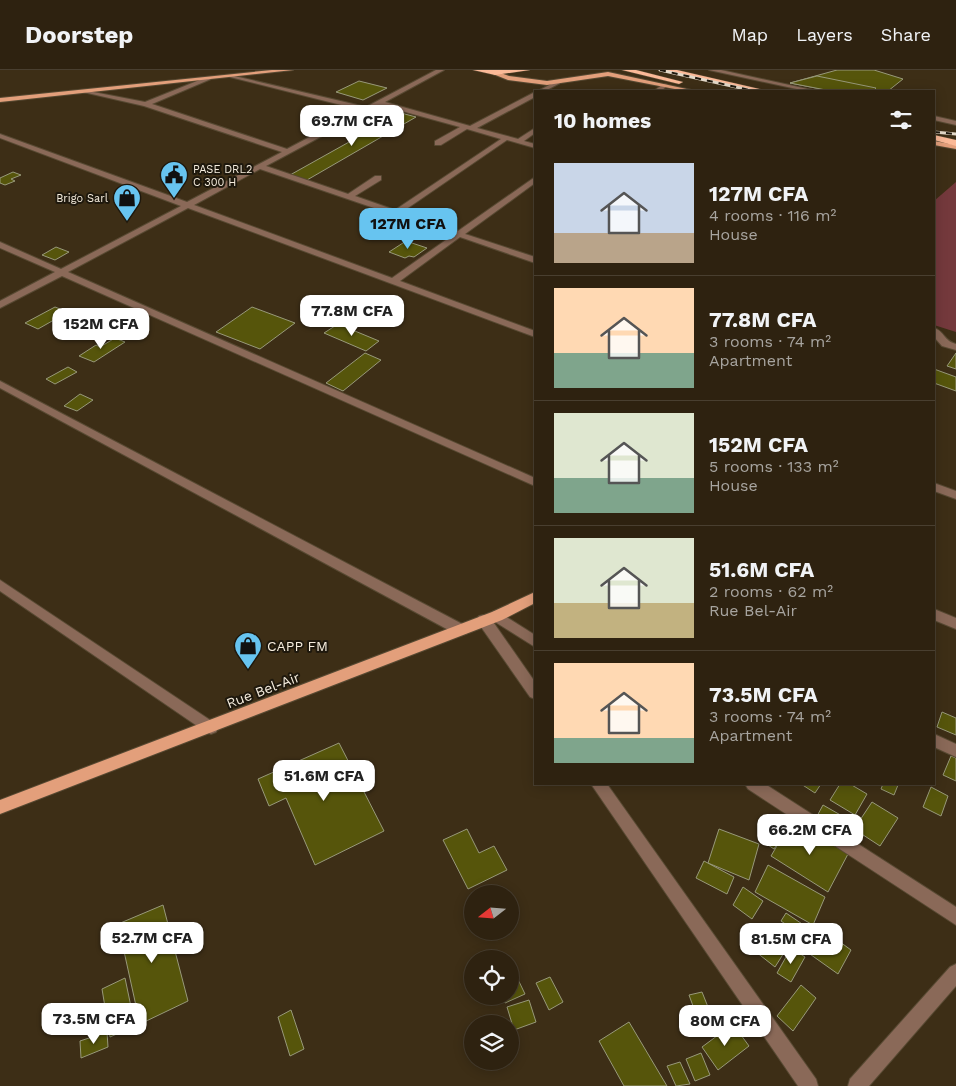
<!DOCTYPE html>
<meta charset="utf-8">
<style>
body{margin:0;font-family:"Work Sans",sans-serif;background:#3a2f1e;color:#f1f3f6;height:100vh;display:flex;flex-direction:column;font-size:19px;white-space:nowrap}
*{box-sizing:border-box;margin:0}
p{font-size:16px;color:#a7a49f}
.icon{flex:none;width:28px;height:28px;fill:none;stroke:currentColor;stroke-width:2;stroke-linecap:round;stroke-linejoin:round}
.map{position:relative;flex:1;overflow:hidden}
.sheet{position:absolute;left:534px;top:20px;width:401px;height:695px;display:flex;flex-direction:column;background:#2e2210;border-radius:0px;box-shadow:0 2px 12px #0003,0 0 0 1px #493f30}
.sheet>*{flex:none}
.needle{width:32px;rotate:253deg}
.tools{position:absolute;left:464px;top:815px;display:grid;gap:10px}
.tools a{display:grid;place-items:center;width:55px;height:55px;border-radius:50%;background:#2e2210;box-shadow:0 2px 12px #0003,0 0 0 1px #493f30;font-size:25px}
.price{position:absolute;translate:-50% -42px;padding:0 11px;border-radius:10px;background:#fff;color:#222;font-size:16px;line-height:32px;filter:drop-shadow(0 1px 2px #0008)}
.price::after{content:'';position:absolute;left:50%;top:30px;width:15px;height:11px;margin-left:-8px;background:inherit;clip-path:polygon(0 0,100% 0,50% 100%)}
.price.selected{background:#67c4f0;color:#111}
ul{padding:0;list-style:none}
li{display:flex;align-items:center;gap:15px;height:125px;padding:0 20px}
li+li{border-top:1px solid #493f30}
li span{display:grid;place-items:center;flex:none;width:140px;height:100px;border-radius:0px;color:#555}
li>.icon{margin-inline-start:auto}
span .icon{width:60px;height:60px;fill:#fffc;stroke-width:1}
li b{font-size:21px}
h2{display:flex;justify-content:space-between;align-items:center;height:60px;padding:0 20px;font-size:21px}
header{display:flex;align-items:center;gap:30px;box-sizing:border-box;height:70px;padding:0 25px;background:#2e2210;border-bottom:1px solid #493f30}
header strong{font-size:24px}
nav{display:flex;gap:28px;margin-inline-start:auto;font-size:18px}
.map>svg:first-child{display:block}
</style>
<header>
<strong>Doorstep</strong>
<nav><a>Map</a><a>Layers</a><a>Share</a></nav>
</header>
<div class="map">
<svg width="956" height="1016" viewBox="0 0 956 1016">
<rect width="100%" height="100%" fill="#3d2e16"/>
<polygon fill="#74393c" points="956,112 956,262 934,255 934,131"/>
<g fill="#56550b" stroke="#98997a">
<polygon points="836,0 866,0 894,8 887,15"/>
<polygon points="837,0 874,0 903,9 888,21 831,21 790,13"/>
<polygon points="817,6 876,18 873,21 831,21 790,13"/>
<polygon points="359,11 387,18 363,30 336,22"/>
<polygon points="401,43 416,47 307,110 290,105"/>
<polygon points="13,102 21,105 11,109 15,111 5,115 0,113 0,108"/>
<polygon points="406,171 427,178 414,187 409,186 405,188 389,182"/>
<polygon points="56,177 69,182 55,190 42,185"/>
<polygon points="55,237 68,242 38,259 25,253"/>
<polygon points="252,237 295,253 260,279 216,262"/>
<polygon points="338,254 379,271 366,281 324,263"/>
<polygon points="115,268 125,272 94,292 79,286 96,275 100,277"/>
<polygon points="365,283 381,290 343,321 326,313"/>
<polygon points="956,283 956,299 947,296"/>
<polygon points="68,297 77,302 55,314 46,309"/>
<polygon points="934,299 956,307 956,321 934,313"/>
<polygon points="80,324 93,330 77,341 64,336"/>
<polygon points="942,642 956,648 956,665 937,657"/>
<polygon points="339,673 384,761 315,795 286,728 269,736 258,709"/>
<polygon points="951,686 956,688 956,711 943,705"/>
<polygon points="801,714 821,714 815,723"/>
<polygon points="840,714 850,714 867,724 855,745 830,730"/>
<polygon points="883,714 898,715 894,725 881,719"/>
<polygon points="931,717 948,726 941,746 923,737"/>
<polygon points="872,732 898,748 880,776 854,759"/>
<polygon points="823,735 844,747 838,760 816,748"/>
<polygon points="792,750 848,784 828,822 771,786"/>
<polygon points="776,754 786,760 774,779 765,773"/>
<polygon points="467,759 479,783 494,776 507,800 468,819 443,770"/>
<polygon points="719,759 759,774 749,810 708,793"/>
<polygon points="704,791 734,807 727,824 696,808"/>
<polygon points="768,795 825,827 813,855 755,822"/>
<polygon points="743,817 763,831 752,849 733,835"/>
<polygon points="163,835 188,931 140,954 118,854"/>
<polygon points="786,843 814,862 803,882 793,875 800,864 781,851"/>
<polygon points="821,858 851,880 838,904 807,882"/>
<polygon points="767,864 787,878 775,897 756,882"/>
<polygon points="791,878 805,887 791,912 777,903"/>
<polygon points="513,899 525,924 505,933 502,926 510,926 510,900"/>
<polygon points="550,907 563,932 549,940 536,913"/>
<polygon points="125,908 135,956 110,967 102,919"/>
<polygon points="801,915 816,928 793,961 777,946"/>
<polygon points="702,922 714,952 700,955 689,925"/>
<polygon points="529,930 536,952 514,960 507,937"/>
<polygon points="291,940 304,979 290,986 278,947"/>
<polygon points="629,952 667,1016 624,1016 599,971"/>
<polygon points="733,954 749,976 718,1000 702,977"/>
<polygon points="107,962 108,977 81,988 80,971"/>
<polygon points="701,983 710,1005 695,1011 686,989"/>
<polygon points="680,992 690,1014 676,1016 667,996"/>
</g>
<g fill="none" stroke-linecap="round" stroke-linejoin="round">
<defs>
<g id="minor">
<path d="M 436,0 L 444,0 L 385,32 L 470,56 L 535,22 L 535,27 L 477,58 L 518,69 L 535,58 L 535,63 L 524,71 L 535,74 L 535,78 L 507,70 L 402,142 L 458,161 L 535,107 L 535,113 L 465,164 L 535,187 L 535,193 L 460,167 L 400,211 L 535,261 L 535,267 L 188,138 L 68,202 L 535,408 L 535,416 L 62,206 L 0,238 L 0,231 L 55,202 L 0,178 L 0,172 L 61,199 L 181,136 L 0,68 L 0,64 L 187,132 L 282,82 L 144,36 L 83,22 L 83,20 L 145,32 L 207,7 L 211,7 L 211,9 L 152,34 L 287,79 L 361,40 L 230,7 L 230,5 L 366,37 ZM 380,35 L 460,57 L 435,71 L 435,75 L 441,75 L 467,59 L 501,69 L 395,140 L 355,126 L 381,110 L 381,106 L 375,106 L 348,124 L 266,96 ZM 260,99 L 453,165 L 392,208 L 194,135 Z"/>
<polygon points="709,0 721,0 817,21 806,21"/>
<polygon points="557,11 562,12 545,21 538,21"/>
<polygon points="663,14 668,15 661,21 654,21"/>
<polygon points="934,46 956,51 956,55 934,50"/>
<path d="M 934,258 C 944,261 944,271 956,274 L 956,280 L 942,276 L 934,267 Z"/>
<polygon points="0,311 466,556 468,560 466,564 456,564 0,318"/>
<polygon points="934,413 956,421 956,429 934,421"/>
<polygon points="0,510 216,654 218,658 216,662 211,664 206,662 0,521"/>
<polygon points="934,539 956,548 956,559 934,550"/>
<polygon points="497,541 535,565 535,577 492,550 491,546 492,542"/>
<polygon points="484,545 489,546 535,612 535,629 530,627 479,554 477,550 479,546"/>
<polygon points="934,664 956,674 956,687 934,677"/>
<polygon points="591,714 607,714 816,1009 818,1016 798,1016"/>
<polygon points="745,714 765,714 956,837 956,855 748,719"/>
<polygon points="956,894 956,916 869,1016 848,1016 850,1009 950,897"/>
</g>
<g id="major">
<polygon points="272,0 293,0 0,32 0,28"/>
<polygon points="495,1 509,6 547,11 608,2 696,21 685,21 608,6 547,15 508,10 493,4"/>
<polygon points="934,71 956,75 956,79 934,75"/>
<polygon points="535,522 535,533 502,550 0,744 0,730 492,542"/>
</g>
<g id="highway">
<polygon points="473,0 530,0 495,5"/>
<polygon points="622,0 636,0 683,12 679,14"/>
<polygon points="663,0 677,0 768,21 754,21"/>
<polygon points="934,65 956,70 956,76 934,70"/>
</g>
</defs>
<use href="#minor" stroke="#574932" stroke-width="2"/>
<use href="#major" stroke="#574932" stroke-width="2"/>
<use href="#highway" stroke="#574932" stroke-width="1"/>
<use href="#minor" fill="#8a6958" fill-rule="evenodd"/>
<use href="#major" fill="#e39f7b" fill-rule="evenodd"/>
<use href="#highway" fill="#fbb997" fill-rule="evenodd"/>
<defs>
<g id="rail">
<polyline points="660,0 754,21"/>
<polyline points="934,62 956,64"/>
</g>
</defs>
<use href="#rail" stroke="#e3d9c9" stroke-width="3"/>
<use href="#rail" stroke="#1e180d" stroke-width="2" stroke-dasharray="6" stroke-linecap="butt"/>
</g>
<defs>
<symbol id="civic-pin" viewBox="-11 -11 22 30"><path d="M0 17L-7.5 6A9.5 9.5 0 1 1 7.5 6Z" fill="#67c4f0" stroke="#1e180d"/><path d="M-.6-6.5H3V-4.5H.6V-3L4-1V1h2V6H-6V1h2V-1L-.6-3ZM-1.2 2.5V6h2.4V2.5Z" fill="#111"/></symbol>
<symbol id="shop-pin" viewBox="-11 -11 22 30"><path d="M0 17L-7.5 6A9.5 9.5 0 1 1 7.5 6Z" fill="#67c4f0" stroke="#1e180d"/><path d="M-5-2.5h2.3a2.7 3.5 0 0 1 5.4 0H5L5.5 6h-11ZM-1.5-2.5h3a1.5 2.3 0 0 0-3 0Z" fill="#111"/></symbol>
</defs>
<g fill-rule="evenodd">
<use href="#civic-pin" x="158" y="89" width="32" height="43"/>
<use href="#shop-pin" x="111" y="112" width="32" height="43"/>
<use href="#shop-pin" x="232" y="560" width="32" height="43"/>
</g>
<g text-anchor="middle" stroke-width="4" stroke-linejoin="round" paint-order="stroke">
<g font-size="11" fill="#f6edde" stroke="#1e180d" text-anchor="start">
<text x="193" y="103">PASE DRL2<tspan x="193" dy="13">C 300 H</tspan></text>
<text x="108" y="132" text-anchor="end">Brigo Sarl</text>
</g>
<g font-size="14" fill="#f6edde" stroke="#1e180d" text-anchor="start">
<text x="267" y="581">CAPP FM</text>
</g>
<g font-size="14" fill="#f6edde" stroke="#1e180d">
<text transform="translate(263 620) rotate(-21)" y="5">Rue Bel-Air</text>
</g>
</g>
</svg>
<div class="tools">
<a><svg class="needle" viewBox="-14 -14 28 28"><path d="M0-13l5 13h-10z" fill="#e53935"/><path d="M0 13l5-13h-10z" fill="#a7a49f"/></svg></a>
<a><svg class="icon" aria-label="locate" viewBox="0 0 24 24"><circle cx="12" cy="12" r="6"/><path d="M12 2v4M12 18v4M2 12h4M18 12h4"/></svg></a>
<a><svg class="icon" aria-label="layers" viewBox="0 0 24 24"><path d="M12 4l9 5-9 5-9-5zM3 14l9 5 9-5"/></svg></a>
</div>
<b class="price" style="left:352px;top:77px">69.7M CFA</b>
<b class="price selected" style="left:408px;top:180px">127M CFA</b>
<b class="price" style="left:352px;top:267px">77.8M CFA</b>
<b class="price" style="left:101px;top:280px">152M CFA</b>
<b class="price" style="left:324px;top:732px">51.6M CFA</b>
<b class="price" style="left:810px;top:786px">66.2M CFA</b>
<b class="price" style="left:152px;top:894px">52.7M CFA</b>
<b class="price" style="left:791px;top:895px">81.5M CFA</b>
<b class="price" style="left:94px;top:975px">73.5M CFA</b>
<b class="price" style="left:725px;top:977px">80M CFA</b>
<section class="sheet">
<h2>10 homes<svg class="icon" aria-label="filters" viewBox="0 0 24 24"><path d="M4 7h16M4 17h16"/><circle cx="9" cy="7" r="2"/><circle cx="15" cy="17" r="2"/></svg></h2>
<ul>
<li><span style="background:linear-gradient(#c9d6e8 70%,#b9a48a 0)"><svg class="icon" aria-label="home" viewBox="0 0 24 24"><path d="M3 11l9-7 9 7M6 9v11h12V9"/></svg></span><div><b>127M CFA</b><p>4 rooms · 116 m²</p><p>House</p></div></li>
<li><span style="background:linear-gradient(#ffd9b3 65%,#7fa58c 0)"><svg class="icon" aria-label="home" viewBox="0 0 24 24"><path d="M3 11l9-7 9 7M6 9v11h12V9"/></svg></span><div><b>77.8M CFA</b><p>3 rooms · 74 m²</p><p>Apartment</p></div></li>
<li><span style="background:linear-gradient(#dfe7d0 65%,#7fa58c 0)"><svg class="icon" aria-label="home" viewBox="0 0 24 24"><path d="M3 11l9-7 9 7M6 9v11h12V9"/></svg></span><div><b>152M CFA</b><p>5 rooms · 133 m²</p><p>House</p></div></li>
<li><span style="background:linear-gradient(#dfe7d0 65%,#c2b280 0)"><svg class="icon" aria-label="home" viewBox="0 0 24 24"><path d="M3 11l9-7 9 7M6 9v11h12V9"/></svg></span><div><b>51.6M CFA</b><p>2 rooms · 62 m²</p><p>Rue Bel-Air</p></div></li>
<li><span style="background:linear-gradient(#ffd9b3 75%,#7fa58c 0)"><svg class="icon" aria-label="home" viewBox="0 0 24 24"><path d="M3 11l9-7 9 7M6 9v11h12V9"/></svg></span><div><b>73.5M CFA</b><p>3 rooms · 74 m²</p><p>Apartment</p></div></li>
</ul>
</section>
</div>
